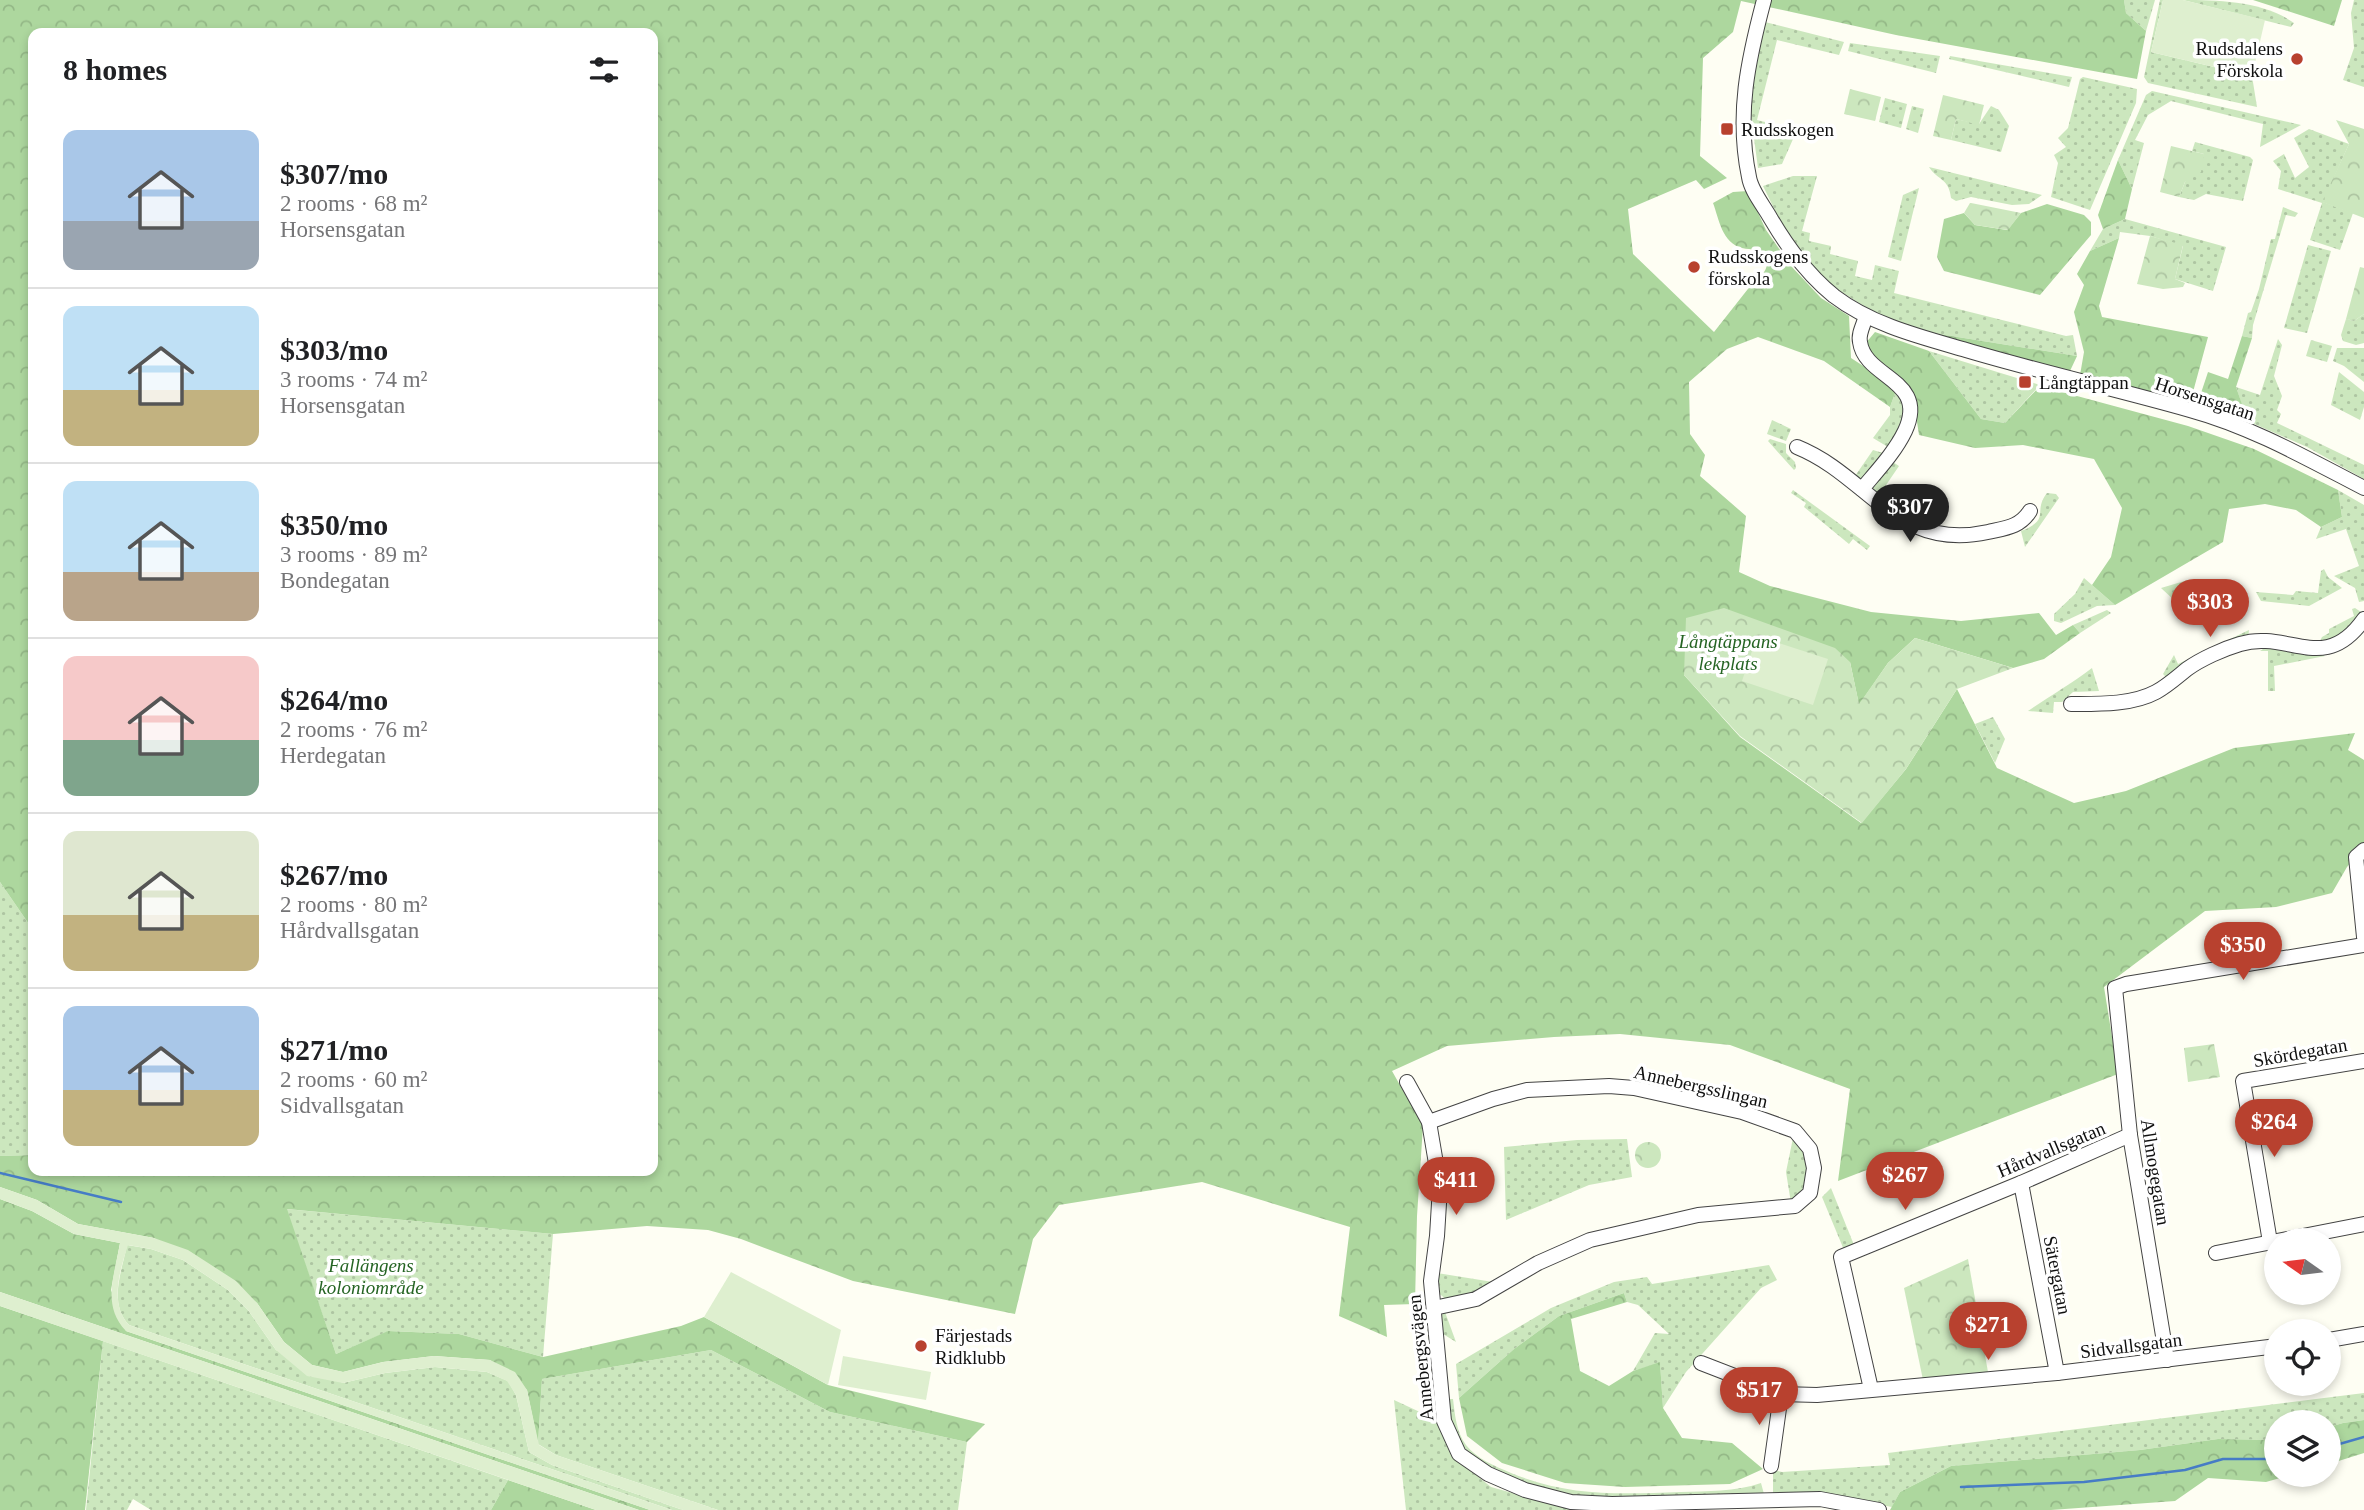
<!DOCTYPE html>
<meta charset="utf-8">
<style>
body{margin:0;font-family:"Times New Roman",serif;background:#f2f2f2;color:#202124;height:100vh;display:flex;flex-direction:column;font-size:26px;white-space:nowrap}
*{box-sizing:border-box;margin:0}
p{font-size:23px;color:#757577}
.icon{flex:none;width:38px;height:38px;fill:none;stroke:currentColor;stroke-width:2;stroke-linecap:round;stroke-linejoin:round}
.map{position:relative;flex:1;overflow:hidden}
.details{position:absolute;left:28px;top:28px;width:630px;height:1148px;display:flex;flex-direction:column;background:#fff;border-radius:14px;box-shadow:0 4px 10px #0003}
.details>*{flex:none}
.needle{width:46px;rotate:284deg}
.fabs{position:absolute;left:2264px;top:1228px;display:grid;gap:14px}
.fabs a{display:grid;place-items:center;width:77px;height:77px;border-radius:50%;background:#fff;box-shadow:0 4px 10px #0003;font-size:35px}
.price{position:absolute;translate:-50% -60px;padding:0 16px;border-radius:24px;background:#b8412f;color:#fff;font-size:23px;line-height:46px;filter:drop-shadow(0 2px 4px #0008)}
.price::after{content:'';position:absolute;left:50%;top:42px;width:21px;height:16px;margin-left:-10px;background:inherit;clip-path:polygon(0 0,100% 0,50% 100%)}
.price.selected{background:#222;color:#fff}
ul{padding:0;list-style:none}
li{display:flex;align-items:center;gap:21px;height:175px;padding:0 35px}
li+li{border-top:2px solid #e0e0e0}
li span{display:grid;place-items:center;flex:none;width:196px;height:140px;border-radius:14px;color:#555}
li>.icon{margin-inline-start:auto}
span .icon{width:84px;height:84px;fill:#fffc;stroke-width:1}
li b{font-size:30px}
h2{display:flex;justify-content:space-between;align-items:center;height:84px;padding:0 35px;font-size:30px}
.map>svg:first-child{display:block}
</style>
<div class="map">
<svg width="2364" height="1510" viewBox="0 0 2364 1510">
<defs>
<pattern id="grass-dots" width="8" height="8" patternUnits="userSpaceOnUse" patternTransform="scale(1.75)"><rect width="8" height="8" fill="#cce7be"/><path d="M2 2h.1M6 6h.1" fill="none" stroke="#aec5a2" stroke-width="1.8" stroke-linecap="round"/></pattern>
<pattern id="forest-crowns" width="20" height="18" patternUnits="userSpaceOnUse" patternTransform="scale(1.75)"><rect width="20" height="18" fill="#add79e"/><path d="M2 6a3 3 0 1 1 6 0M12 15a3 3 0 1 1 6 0" fill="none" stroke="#94b887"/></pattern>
<pattern id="park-crowns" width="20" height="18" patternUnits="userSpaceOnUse" patternTransform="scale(1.75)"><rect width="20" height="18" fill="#cce7be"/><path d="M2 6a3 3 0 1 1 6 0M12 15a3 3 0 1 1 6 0" fill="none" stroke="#aec5a2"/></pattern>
</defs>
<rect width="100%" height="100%" fill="#fefef3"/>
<g fill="url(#grass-dots)">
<polygon points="2124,0 2155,0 2146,31 2126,13"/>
<polygon points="2160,0 2163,0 2151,52 2252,76 2257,107 2148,83 2144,77"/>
<path d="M 2183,0 C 2219,0 2263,1 2294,23 L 2291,27 Z"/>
<polygon points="2354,0 2364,0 2364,87 2343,80 2354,48 2351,13"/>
<polygon points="1765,22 1844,42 1839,55 1777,40 1757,120 1797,130 1782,164 1758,168 1750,109 1756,58"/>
<polygon points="1850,43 1940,56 1936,73 1848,51"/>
<polygon points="1950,56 2072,77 2069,87 1949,59"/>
<polygon points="2083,77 2137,89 2136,103 2090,210 2051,197 2058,163 2054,155 2066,147 2058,138 2068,128 2080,79"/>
<polygon points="2152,91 2301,125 2260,147 2263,124 2171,101 2148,115 2135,140 2144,143 2132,189 2118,160 2146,95"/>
<polygon points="1885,98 1907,104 1901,128 1879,122"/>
<polygon points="1912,106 1924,109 1918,133 1906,129"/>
<polygon points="1991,106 1999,110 2009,126 2001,152 1951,140 1956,119 1979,124"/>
<polygon points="2309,129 2349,144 2323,202 2353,213 2340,250 2310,240 2322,203 2278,189 2281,171 2273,161 2284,154 2295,178 2309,167 2294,138"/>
<polygon points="2195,142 2250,157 2253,160 2243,201 2206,194 2194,200 2179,197 2185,182 2204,154 2192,151"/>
<path d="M 1929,167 L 2042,195 L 2029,204 L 2012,205 L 1971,197 L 1956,201 L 1951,198 C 1949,178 1937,180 1929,167 Z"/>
<polygon points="1793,176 1817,176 1802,231 1810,233 1809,241 1831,246 1830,254 1858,261 1855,276 1872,280 1875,265 1899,271 1894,293 2066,336 2073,335 2077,356 1914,330 1878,315 1829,284 1793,247 1763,186"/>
<polygon points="1919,188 1901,261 1888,257 1903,195"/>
<polygon points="2283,207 2298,213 2295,217 2286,215 2253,325 2252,338 2242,336 2248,313 2251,312 2259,289 2271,239 2275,239"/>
<polygon points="2125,219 2226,247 2213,291 2175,279 2183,246 2150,236 2120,232 2119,238 2090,251 2103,229"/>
<polygon points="2308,245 2331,251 2307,333 2284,328"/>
<polygon points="2364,314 2364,343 2356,345 2343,341 2341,335 2346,319 2354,321"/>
<polygon points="2278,339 2282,345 2274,376 2282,396 2277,410 2281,414 2277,423 2364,465 2364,479 2307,447 2252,423 2255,412 2243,408 2236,387 2260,395"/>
<polygon points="2311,340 2332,346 2327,362 2306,356"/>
<polygon points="2337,348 2364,348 2364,382 2344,366 2333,361"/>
<polygon points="1929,351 2040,385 2005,423 1981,419"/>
<polygon points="2339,372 2364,392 2364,407 2360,420 2331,405"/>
<path d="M 1897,388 C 1911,413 1901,425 1888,447 L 1873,438 L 1890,415 L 1890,407 Z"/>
<polygon points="1772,420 1791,429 1786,441 1767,434"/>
<polygon points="1770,439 1786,444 1786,453 1795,462 1796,468 1794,470 1768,441"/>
<polygon points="1873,450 1883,453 1863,480 1853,479"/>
<polygon points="1890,460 1899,466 1882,491 1907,510 1905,517 1870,488"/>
<polygon points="1793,490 1870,546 1867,550 1853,539 1849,544 1804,507 1806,503 1791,493"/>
<polygon points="2338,490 2364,505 2364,601 2359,602 2355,588 2334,576 2359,566 2346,529 2316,539 2321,527 2342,517"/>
<path d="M 2047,493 L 2056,494 L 2059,498 L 2025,547 L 2021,531 C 2052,519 2032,512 2047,493 Z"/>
<polygon points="2324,569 2328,577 2342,588 2309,606 2261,601 2256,592 2293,595 2296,591 2318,593 2321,571"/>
<polygon points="2084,578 2115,605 2097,606 2061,623 2054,621 2054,614 2075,594"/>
<polygon points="2188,580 2190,584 2175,601 2161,588"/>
<polygon points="2355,608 2361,612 2342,635 2318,645 2322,637 2329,633 2329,629 2354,616 2352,609"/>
<polygon points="2107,610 2111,613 2080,633 2073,625"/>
<polygon points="2249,630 2248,638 2167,678 2163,674 2174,655 2178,664"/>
<polygon points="2266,647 2301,654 2322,654 2325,656 2274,666 2275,691 2268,691 2268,651 2260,651"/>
<path d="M 2092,668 L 2099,691 L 2073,692 L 2062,702 L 2054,702 L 2053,713 L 2028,711 C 2050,696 2071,684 2092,668 Z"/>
<polygon points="1993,717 2005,739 1995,763 1975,724"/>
<polygon points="0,882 33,930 33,1155 0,1156"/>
<path d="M 1793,1138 C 1816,1163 1813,1181 1791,1203 L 1786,1172 Z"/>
<polygon points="1627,1139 1632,1177 1589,1185 1506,1220 1504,1147 1577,1140"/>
<polygon points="1831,1188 1854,1245 1844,1250 1822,1197"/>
<polygon points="286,1209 553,1234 543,1357 459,1334 389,1331 336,1354"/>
<path d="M 127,1245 L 151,1249 L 183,1260 L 228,1290 L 248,1310 L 276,1350 L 343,1383 L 385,1373 L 435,1367 L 487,1372 L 508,1381 L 516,1395 L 529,1452 L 552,1465 L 683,1510 L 672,1510 L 129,1325 C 108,1303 122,1271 127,1245 Z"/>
<polygon points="1769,1265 1777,1280 1761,1288 1686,1372 1663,1408 1660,1363 1633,1371 1655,1333 1669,1334 1638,1305 1627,1302 1624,1293 1559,1316 1514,1349 1459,1398 1456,1364 1551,1308 1614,1282 1647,1277 1652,1284"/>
<polygon points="1437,1273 1493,1282 1473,1296 1447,1300 1436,1291"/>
<polygon points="1445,1312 1456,1342 1443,1334 1442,1315"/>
<polygon points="103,1341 508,1480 491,1510 151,1510 133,1499 127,1510 86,1510"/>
<polygon points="711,1350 830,1412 967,1442 958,1510 718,1510 556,1455 538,1444 542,1379"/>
<polygon points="2364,1393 2364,1420 2343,1423 2329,1427 2329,1423 2277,1423 2277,1440 2218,1439 2140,1450 1951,1466 1900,1492 1892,1507 1826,1495 1773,1494 1773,1470 1782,1472 1890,1465 1888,1453"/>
<path d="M 1448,1399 L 1453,1399 C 1455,1415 1456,1431 1466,1445 C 1477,1459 1495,1466 1511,1473 C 1570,1497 1619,1494 1681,1492 C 1707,1491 1735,1492 1761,1483 L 1764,1494 L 1609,1499 L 1573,1496 L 1528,1485 L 1475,1460 L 1461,1446 L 1451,1426 Z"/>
<polygon points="1394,1400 1435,1419 1451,1455 1491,1487 1573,1510 1406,1510"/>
</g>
<g fill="url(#forest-crowns)">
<path d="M 0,0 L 2124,0 L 2126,13 L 2146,31 L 2137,79 L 1896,35 L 1741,1 L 1733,32 L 1703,58 L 1700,156 L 1727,178 L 1704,189 L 1696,180 L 1628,209 L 1633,254 L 1714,332 L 1755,280 C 1766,273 1768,267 1768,254 C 1759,249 1752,250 1742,248 C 1722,243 1719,219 1713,203 L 1733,192 L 1748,191 L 1766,230 L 1792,267 L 1821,298 L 1849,316 L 1851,358 L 1897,388 L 1890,407 L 1824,361 L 1758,337 L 1727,349 L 1689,382 L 1690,434 L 1705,455 L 1700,476 L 1746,516 L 1739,572 L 1770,586 L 1871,612 L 1961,621 L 2039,613 L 2056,635 L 2073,625 L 2080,633 L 2044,659 L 2013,668 L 1915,638 L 1888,663 L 1859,705 L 1850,662 L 1684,675 L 1740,737 L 1861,823 L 1906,769 L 1957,689 L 1997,768 L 2074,803 L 2126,791 L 2234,748 L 2355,733 L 2348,750 L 2364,760 L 2364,847 L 2347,867 L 2332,893 L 2276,907 L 2205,911 L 2104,987 L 2118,1074 L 1838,1181 L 1850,1089 L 1730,1045 L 1620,1034 L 1554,1037 L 1447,1046 L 1392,1071 L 1423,1126 L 1417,1216 L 1415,1304 L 1384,1305 L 1387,1337 L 1339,1316 L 1350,1227 L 1202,1182 L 1059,1205 L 1033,1239 L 1015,1314 L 853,1281 L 741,1239 L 708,1230 L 647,1226 L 553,1234 L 287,1209 L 336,1354 L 388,1331 L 459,1334 L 543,1357 L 681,1326 L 704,1317 L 828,1385 L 985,1424 L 967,1442 L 830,1412 L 711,1350 L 542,1379 L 538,1444 L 527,1390 L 490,1360 L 434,1356 L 383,1362 L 343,1372 L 312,1365 L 284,1342 L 257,1303 L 154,1238 L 78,1224 L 37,1200 L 0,1187 L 0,1156 L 33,1155 L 33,1171 L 653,1171 L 653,33 L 33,33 L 33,930 L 0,882 Z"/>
<polygon points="2253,0 2342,0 2334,26"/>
<polygon points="2118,160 2132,189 2125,219 2103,229 2098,215"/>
<polygon points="2047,204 2084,215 2091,222 2091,235 2040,295 1944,271 1937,257 1944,219 1964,213 1975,225 2007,230 2021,213"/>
<polygon points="2119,238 2099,306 2102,317 2208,337 2190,403 2080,375 2084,352 2074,312 2084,285 2077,274 2090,251"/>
<polygon points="1914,330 2077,356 2070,371"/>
<polygon points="1875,332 1929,351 1981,419 2005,423 2040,386 2188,426 2254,449 2338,490 2342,517 2321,527 2296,510 2265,504 2229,509 2223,542 2115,605 2092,585 2111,557 2122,508 2094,459 2023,445 1975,448 1919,435 1915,409 1860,350"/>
<polygon points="2242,336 2252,338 2236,387 2243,407 2255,412 2252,423 2197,405 2208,372 2228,379"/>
<polygon points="0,1199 32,1211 74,1234 120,1243 111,1290 126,1331 650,1510 639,1510 0,1292"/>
<polygon points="1624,1293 1627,1302 1571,1319 1580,1371 1609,1386 1633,1371 1660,1362 1663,1408 1682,1438 1732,1443 1763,1469 1730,1484 1625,1487 1565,1483 1502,1463 1467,1436 1459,1398 1514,1349 1559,1316"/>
<polygon points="0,1306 103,1341 85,1510 0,1510"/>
<polygon points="2364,1420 2364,1453 2329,1464 2329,1427 2343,1423"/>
<polygon points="2218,1439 2277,1440 2277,1475 2291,1475 2266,1482 2208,1478 2175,1501 2051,1510 1890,1510 1900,1492 1951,1466 2140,1450"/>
<polygon points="508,1480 596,1510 491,1510"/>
</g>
<g fill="url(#park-crowns)">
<polygon points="1850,89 1881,97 1875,121 1844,114"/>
<polygon points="1943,95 1984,105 1979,125 1956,119 1951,140 1933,136"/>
<polygon points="2336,120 2364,129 2364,218 2322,202 2349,144"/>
<polygon points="2171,146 2204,154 2201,172 2185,182 2179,197 2160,192"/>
<polygon points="1970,203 1971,203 2021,213 2008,230 1975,225 1964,213"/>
<polygon points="2150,236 2183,245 2175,279 2185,283 2183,287 2163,289 2137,284"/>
<polygon points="2360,267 2364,268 2364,314 2354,321 2346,319"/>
<polygon points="1724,608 1835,648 1850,662 1859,704 1888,663 1915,638 2013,668 1957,689 1906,769 1862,823 1740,736 1684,675 1686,618"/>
<polygon points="2214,1044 2220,1077 2188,1082 2184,1048"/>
<circle cx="1648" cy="1155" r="13"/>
<polygon points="1968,1259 1988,1372 1923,1380 1904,1288"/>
</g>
<g fill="#deefcf">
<polygon points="2163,0 2183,0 2265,20 2252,76 2151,52"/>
<polygon points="1757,636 1828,659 1813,705 1742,681"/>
<path d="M 0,1187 L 37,1200 L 78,1224 L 154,1238 L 188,1250 L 236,1281 L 257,1303 L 284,1342 L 312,1365 L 343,1372 L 383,1362 L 434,1356 L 490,1360 L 515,1372 L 527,1390 L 539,1445 L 556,1455 L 718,1510 L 683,1510 L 552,1465 L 529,1452 L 516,1395 L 507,1381 L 487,1372 L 435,1367 L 385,1373 L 343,1383 L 307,1376 L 276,1350 L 248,1310 L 228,1290 L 183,1260 L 151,1249 L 128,1245 C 120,1270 109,1304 129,1325 L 672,1510 L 650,1510 L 126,1331 C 101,1305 115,1274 120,1243 L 74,1234 L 32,1211 L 0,1199 Z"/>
<polygon points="731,1272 841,1330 828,1385 704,1317"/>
<polygon points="0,1292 639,1510 596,1510 0,1306"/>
<polygon points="843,1356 931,1372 926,1400 838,1385"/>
</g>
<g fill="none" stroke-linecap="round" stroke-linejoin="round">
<g stroke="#467cc6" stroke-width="2.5">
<polyline points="0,1173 121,1202"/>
<polyline points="2329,1447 2364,1437"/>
<polyline points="1961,1487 2084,1482 2185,1470 2223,1459 2277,1459"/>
</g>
<defs>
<g id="minor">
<path d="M 1764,0 C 1748,60 1736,115 1749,177 C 1751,191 1764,206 1771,219 C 1788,248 1808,275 1834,296 C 1872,325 1921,337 1966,350 C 2040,372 2116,389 2190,410 C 2252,427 2308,459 2364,488"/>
<path d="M 1797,447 C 1869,476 1896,552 1988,532 C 2006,528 2020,527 2030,511"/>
<path d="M 1862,489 C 1877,471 1895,452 1905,431 C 1929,379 1865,379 1860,342 C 1858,334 1864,324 1866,316"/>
<path d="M 2071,704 C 2098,704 2132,705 2156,692 C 2167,686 2177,677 2187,669 C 2201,659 2223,649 2240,644 C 2288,629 2324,676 2364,619"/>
<polyline points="2364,850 2356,857 2364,937"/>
<polyline points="1407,1082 1429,1122 1440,1187 1437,1236 1431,1281 1444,1421 1459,1454 1488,1474 1525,1490 1571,1502 1612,1504 1820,1499 1879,1510"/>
<polyline points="1429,1122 1493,1099 1527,1090 1609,1086 1634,1088 1742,1112 1795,1131 1810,1149 1814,1168 1810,1193 1795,1206 1698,1215 1590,1240 1538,1263 1476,1299 1434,1308"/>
<polyline points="2021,1183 2057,1373"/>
<polyline points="2270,1242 2243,1081 2364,1061"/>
<polyline points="2216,1253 2364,1224"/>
<polyline points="2329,1340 2364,1334"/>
<polyline points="2167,1360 2130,1135 2115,988 2126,984 2364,945"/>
<polyline points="1701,1363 1781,1394 1817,1395 2057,1373 2277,1346"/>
<polyline points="1871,1389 1841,1257 2021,1183 2130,1135"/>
<polyline points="1771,1466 1781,1394"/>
</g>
</defs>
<use href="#minor" stroke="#434343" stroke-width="16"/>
<use href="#minor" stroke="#fff" stroke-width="14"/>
</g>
<g fill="#b8412f" stroke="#fff" stroke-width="2.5">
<circle cx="2297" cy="59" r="7"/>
<rect x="1720" y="122" width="14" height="14" rx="3.5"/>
<circle cx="1694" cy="267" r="7"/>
<rect x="2018" y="375" width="14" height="14" rx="3.5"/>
<circle cx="921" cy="1346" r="7"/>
</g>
<g text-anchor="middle" stroke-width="7" stroke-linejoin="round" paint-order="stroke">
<g font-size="19" fill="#101010" stroke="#fff" text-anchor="start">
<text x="2283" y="55" text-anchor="end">Rudsdalens<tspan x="2283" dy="22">Förskola</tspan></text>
<text x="1741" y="136">Rudsskogen</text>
<text x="1708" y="263">Rudsskogens<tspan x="1708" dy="22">förskola</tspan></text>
<text x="2039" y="389">Långtäppan</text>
<text x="935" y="1342">Färjestads<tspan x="935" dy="22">Ridklubb</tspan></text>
</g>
<g font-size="19" fill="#101010" stroke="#fff">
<text transform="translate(2205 398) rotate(18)" y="7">Horsensgatan</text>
<text transform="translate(2300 1052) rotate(-10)" y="7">Skördegatan</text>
<text transform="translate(1701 1086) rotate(13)" y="7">Annebergsslingan</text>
<text transform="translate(2051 1149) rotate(-23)" y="7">Hårdvallsgatan</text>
<text transform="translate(2156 1172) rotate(81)" y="7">Allmogegatan</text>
<text transform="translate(2058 1275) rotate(79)" y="7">Sätergatan</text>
<text transform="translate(2131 1345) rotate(-7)" y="7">Sidvallsgatan</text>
<text transform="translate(1420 1358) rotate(-96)" y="7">Annebergsvägen</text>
</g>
<g font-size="19" font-style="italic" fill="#256423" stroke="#fff">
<text x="1728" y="648">Långtäppans<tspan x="1728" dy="22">lekplats</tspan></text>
<text x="371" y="1272">Fallängens<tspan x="371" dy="22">koloniområde</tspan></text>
</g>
</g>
</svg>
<div class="fabs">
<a><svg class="needle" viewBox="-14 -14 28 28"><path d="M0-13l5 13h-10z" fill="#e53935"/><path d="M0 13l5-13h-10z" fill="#757577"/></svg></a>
<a><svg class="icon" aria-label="locate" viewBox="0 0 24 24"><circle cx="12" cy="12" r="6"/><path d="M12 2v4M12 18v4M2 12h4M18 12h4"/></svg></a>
<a><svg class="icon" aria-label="layers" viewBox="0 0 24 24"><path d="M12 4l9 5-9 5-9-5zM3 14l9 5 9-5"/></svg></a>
</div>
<b class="price selected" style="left:1910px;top:544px">$307</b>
<b class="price" style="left:2210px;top:639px">$303</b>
<b class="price" style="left:2243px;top:982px">$350</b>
<b class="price" style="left:2274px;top:1159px">$264</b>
<b class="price" style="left:1905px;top:1212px">$267</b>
<b class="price" style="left:1456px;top:1217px">$411</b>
<b class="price" style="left:1988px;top:1362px">$271</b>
<b class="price" style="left:1759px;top:1427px">$517</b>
<section class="details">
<h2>8 homes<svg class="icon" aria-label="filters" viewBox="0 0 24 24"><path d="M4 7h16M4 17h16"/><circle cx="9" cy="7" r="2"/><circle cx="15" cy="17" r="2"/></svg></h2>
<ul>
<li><span style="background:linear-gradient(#a9c7e8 65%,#9aa5b1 0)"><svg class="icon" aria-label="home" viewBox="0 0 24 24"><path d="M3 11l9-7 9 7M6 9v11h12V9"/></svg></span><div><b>$307/mo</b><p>2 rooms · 68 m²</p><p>Horsensgatan</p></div></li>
<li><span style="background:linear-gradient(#bfe0f5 60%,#c2b280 0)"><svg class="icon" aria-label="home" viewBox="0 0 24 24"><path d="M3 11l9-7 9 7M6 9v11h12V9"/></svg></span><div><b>$303/mo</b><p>3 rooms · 74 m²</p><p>Horsensgatan</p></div></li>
<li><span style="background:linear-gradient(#bfe0f5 65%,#b9a48a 0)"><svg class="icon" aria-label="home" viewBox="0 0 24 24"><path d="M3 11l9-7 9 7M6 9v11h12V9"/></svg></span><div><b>$350/mo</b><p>3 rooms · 89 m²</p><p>Bondegatan</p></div></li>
<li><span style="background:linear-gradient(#f6c9c9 60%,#7fa58c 0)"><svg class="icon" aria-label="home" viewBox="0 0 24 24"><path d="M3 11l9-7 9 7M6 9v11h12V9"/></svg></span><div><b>$264/mo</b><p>2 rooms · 76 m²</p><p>Herdegatan</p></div></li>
<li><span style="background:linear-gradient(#dfe7d0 60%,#c2b280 0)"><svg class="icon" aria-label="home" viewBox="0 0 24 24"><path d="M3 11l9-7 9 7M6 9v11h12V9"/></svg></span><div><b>$267/mo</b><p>2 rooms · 80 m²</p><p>Hårdvallsgatan</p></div></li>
<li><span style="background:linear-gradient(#a9c7e8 60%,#c2b280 0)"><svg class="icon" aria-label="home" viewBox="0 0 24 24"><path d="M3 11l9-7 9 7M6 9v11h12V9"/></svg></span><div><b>$271/mo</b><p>2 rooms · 60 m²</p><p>Sidvallsgatan</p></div></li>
</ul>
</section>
</div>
